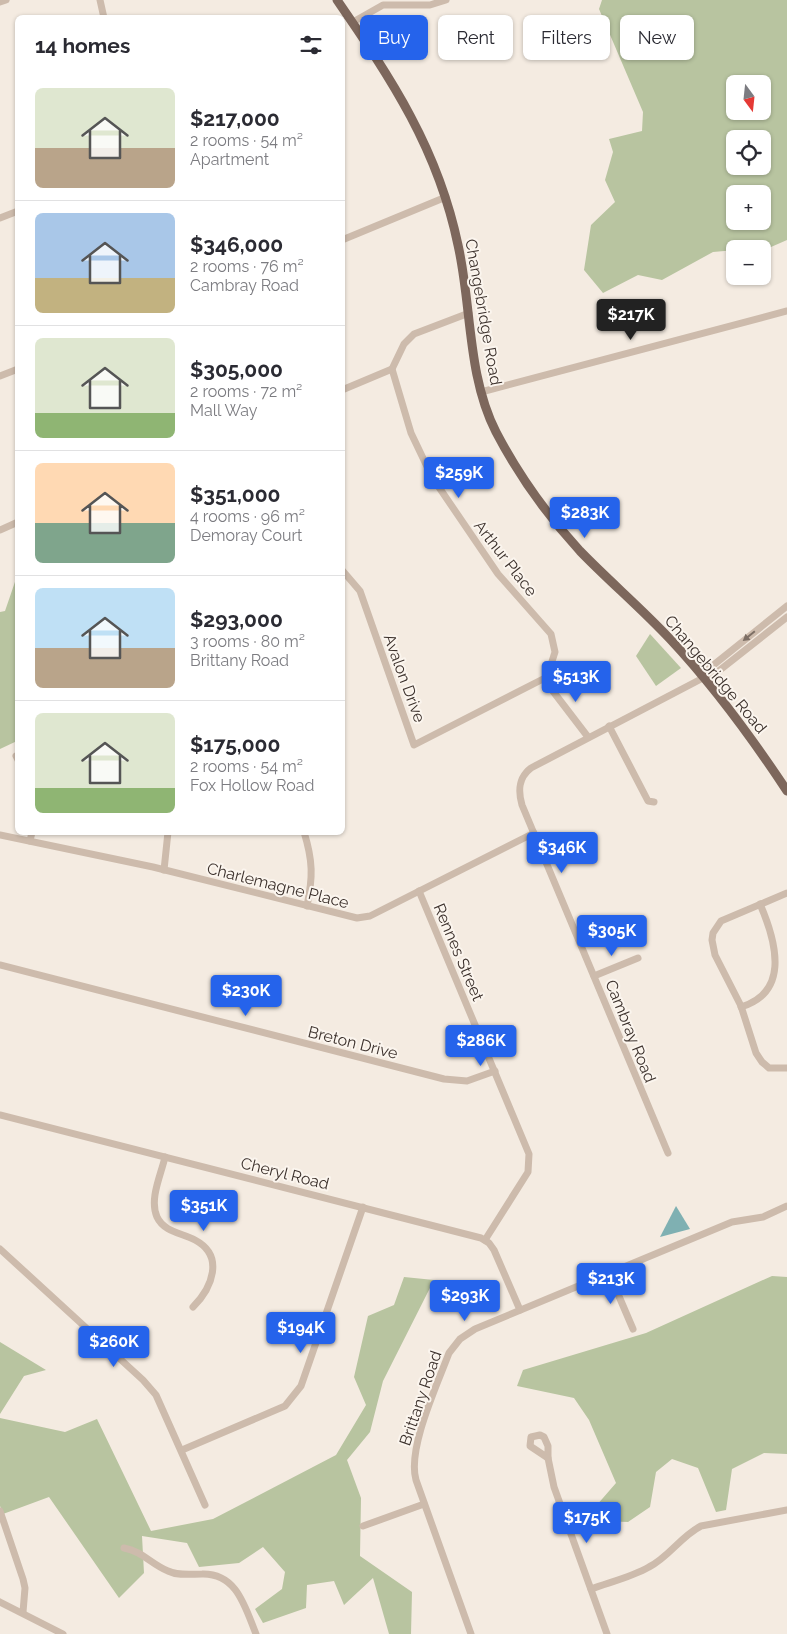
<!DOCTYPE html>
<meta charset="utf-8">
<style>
body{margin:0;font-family:Raleway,sans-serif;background:#f2f2f3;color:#2b2b33;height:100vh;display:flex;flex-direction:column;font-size:19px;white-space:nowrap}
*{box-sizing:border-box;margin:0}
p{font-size:16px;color:#7c7c81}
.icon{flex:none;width:28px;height:28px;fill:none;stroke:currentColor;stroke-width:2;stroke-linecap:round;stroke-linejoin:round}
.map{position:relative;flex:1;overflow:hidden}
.details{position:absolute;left:15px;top:15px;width:330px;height:820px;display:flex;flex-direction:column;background:#fff;border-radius:8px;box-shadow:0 1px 4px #0004}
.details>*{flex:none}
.hud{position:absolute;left:360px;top:15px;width:351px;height:45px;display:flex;gap:10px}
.needle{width:32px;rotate:165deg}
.fabs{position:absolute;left:726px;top:75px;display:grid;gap:10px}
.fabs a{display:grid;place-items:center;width:45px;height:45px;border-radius:8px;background:#fff;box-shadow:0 1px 4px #0004;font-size:25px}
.price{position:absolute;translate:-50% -42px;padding:0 11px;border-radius:5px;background:#2563eb;color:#fff;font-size:16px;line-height:32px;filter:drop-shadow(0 1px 2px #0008)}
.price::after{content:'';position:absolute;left:50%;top:30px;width:15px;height:11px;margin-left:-8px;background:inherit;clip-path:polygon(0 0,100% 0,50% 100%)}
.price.on{background:#222;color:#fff}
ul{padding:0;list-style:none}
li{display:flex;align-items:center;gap:15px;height:125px;padding:0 20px}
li+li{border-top:1px solid #e1e1e2}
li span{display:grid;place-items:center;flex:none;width:140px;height:100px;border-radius:8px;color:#555}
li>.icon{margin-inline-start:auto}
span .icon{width:60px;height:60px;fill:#fffc;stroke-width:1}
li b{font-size:21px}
h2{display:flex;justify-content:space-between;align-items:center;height:60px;padding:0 20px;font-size:21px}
.chip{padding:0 18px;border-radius:8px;background:#fff;box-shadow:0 1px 4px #0004;font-size:18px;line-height:45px}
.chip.on{background:#2563eb;color:#fff}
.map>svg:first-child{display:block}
</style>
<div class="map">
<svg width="787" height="1634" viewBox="0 0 787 1634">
<rect width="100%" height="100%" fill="#f4ebe1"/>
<g fill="#b8c4a0" fill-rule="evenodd">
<path d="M 602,0 L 787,0 L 787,240 L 771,247 L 713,252 L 662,280 L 638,275 L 603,293 L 584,270 L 591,225 L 615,202 L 605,180 L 613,152 L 609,139 L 642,131 L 643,112 L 599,9 ZM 735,84 L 762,84 L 762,111 L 735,111 ZM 735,139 L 762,139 L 762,166 L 735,166 ZM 735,194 L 762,194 L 762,221 L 735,221 Z"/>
<polygon points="17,576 17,741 0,749 0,612 5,611"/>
<polygon points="650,634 681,668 656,686 636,656"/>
<polygon points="772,1276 787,1277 787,1454 764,1453 732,1469 726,1510 716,1512 698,1468 672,1459 656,1472 650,1507 628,1522 599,1521 596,1506 616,1483 589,1420 574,1398 517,1386 523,1370 646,1333"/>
<polygon points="404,1277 434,1280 383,1381 370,1432 347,1460 361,1498 360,1556 412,1592 411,1634 389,1634 373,1578 344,1605 334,1581 307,1585 306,1608 263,1623 255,1609 282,1589 285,1572 263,1547 239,1563 199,1567 187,1543 142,1536 144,1573 119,1598 49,1497 3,1514 0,1506 0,1418 65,1432 97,1419 151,1531 213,1519 336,1455 366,1405 354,1377 368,1316 394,1305"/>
<polygon points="0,1342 46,1370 24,1376 0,1414"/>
</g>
<polygon fill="#7fb0b2" points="676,1206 690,1229 660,1237"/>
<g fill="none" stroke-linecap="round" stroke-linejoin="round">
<g stroke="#cdbbac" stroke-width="7">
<polyline points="100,0 104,18"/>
<polyline points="0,2 6,0"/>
<polyline points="353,22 383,5 430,5 446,0"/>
<polyline points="0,218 18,211"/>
<polyline points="342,240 446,197"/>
<polyline points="469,313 414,334 404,344 392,369 411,433 432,477 498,574 551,634 555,652 547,677 549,686 588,737"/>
<polyline points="0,376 18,369"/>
<polyline points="342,390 392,369"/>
<polyline points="481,392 787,311"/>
<polyline points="0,530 18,522"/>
<polyline points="342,570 360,591 414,745 547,677"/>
<polyline points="701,675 787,606"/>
<polyline points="706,681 787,617"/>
<polyline points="609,726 648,801 654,802"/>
<polyline points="16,756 18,760"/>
<path d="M 304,832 C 313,861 313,877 307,906"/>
<polyline points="0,835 153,867 357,918 370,916 534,833"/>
<polyline points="30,841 32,832"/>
<polyline points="164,870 168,832"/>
<polyline points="419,891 529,1154 528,1172 485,1240"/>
<polyline points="787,893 721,921 713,933 712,940 715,955 741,1006 756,1053 762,1062 769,1068 787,1068"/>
<polyline points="0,965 444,1079 467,1081 495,1071"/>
<polyline points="594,976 638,958"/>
<path d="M 741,1007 C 787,993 779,948 760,904"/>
<polyline points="0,1115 481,1238 489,1243 494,1250 520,1310"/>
<path d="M 668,1153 L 522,805 C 518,791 518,778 531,768 L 703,678"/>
<path d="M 165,1157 C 161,1175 149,1199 157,1217 C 164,1232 182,1233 195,1240 C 225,1256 212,1288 193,1307"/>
<polyline points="0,1249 143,1380 156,1395 205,1505"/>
<polyline points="609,1273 633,1329"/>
<polygon points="540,1435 544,1437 548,1446 548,1458 530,1446 531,1437"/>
<polyline points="182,1450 285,1406 301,1386 363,1207"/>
<polyline points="548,1458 554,1487 607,1634"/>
<polyline points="0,1511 23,1579 25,1588 23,1612"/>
<polyline points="363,1526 424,1504"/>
<path d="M 124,1548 C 142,1551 151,1564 168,1571 C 178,1576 191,1574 202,1574 C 237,1573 245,1607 256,1634"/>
<path d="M 591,1589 C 610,1582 632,1577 649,1567 C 669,1557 681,1536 701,1526 L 787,1510"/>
<polyline points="0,1602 63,1634"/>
<path d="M 471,1634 L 416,1480 C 407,1449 437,1385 449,1353 L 460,1339 L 475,1329 L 732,1222 L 763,1217 L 787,1206"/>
</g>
<path stroke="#7d675c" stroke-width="9" d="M 337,0 C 392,80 438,149 458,245 C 472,307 467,375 496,432 C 518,474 548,516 580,551 C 609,581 641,608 670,639 C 713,685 752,738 787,791"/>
</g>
<defs><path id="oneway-solid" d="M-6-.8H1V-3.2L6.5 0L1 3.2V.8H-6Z" transform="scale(1.25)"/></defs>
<use fill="#7d6f65" href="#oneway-solid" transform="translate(749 636) rotate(141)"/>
<g text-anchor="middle" stroke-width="4" stroke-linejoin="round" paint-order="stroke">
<g font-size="16" fill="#3b302b" stroke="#fbf5ee">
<text transform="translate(484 312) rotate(80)" y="6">Changebridge Road</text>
<text transform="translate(506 558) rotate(52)" y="6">Arthur Place</text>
<text transform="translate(716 674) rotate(50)" y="6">Changebridge Road</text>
<text transform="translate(405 678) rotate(70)" y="6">Avalon Drive</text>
<text transform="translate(278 885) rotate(14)" y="6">Charlemagne Place</text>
<text transform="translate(459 952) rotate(67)" y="6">Rennes Street</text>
<text transform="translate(631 1031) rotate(68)" y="6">Cambray Road</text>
<text transform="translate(353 1042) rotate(14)" y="6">Breton Drive</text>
<text transform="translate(285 1173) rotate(14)" y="6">Cheryl Road</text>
<text transform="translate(420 1398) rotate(-71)" y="6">Brittany Road</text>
</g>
</g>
</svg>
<div class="fabs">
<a><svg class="needle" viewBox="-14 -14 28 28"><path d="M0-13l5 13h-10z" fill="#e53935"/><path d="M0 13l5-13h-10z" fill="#7c7c81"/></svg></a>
<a><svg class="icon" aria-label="locate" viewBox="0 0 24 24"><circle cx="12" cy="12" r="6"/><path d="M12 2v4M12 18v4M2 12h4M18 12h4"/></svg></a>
<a>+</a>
<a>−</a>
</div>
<b class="price on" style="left:631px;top:341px">$217K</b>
<b class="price" style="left:459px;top:499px">$259K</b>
<b class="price" style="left:585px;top:539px">$283K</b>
<b class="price" style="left:576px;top:703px">$513K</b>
<b class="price" style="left:562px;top:874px">$346K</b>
<b class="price" style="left:612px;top:957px">$305K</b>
<b class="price" style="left:246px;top:1017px">$230K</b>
<b class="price" style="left:481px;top:1067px">$286K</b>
<b class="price" style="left:204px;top:1232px">$351K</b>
<b class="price" style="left:611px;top:1305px">$213K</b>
<b class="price" style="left:465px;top:1322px">$293K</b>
<b class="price" style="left:301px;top:1354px">$194K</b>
<b class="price" style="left:114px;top:1368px">$260K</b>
<b class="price" style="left:587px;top:1544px">$175K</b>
<div class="hud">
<a class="chip on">Buy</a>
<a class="chip">Rent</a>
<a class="chip">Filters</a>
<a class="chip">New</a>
</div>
<section class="details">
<h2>14 homes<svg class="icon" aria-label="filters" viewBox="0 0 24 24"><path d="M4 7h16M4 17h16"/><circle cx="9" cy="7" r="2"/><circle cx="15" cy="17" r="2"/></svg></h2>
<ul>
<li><span style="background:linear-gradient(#dfe7d0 60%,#b9a48a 0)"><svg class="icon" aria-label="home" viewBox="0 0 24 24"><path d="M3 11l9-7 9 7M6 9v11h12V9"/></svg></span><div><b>$217,000</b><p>2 rooms · 54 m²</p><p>Apartment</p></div></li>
<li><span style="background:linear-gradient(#a9c7e8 65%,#c2b280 0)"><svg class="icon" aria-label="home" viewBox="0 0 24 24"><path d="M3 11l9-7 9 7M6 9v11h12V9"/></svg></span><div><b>$346,000</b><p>2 rooms · 76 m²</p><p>Cambray Road</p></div></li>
<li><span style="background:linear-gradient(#dfe7d0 75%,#8fb573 0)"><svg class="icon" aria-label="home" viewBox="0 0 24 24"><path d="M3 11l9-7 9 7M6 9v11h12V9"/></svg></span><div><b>$305,000</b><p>2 rooms · 72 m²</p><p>Mall Way</p></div></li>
<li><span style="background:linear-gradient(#ffd9b3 60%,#7fa58c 0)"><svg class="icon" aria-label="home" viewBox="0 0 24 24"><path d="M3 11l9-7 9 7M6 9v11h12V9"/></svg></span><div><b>$351,000</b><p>4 rooms · 96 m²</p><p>Demoray Court</p></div></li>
<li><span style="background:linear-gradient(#bfe0f5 60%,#b9a48a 0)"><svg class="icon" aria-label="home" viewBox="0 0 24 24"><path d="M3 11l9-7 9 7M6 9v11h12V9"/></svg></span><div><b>$293,000</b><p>3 rooms · 80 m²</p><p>Brittany Road</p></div></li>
<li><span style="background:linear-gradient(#dfe7d0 75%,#8fb573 0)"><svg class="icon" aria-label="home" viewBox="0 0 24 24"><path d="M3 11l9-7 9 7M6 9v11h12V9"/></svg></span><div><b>$175,000</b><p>2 rooms · 54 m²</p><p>Fox Hollow Road</p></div></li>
</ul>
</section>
</div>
